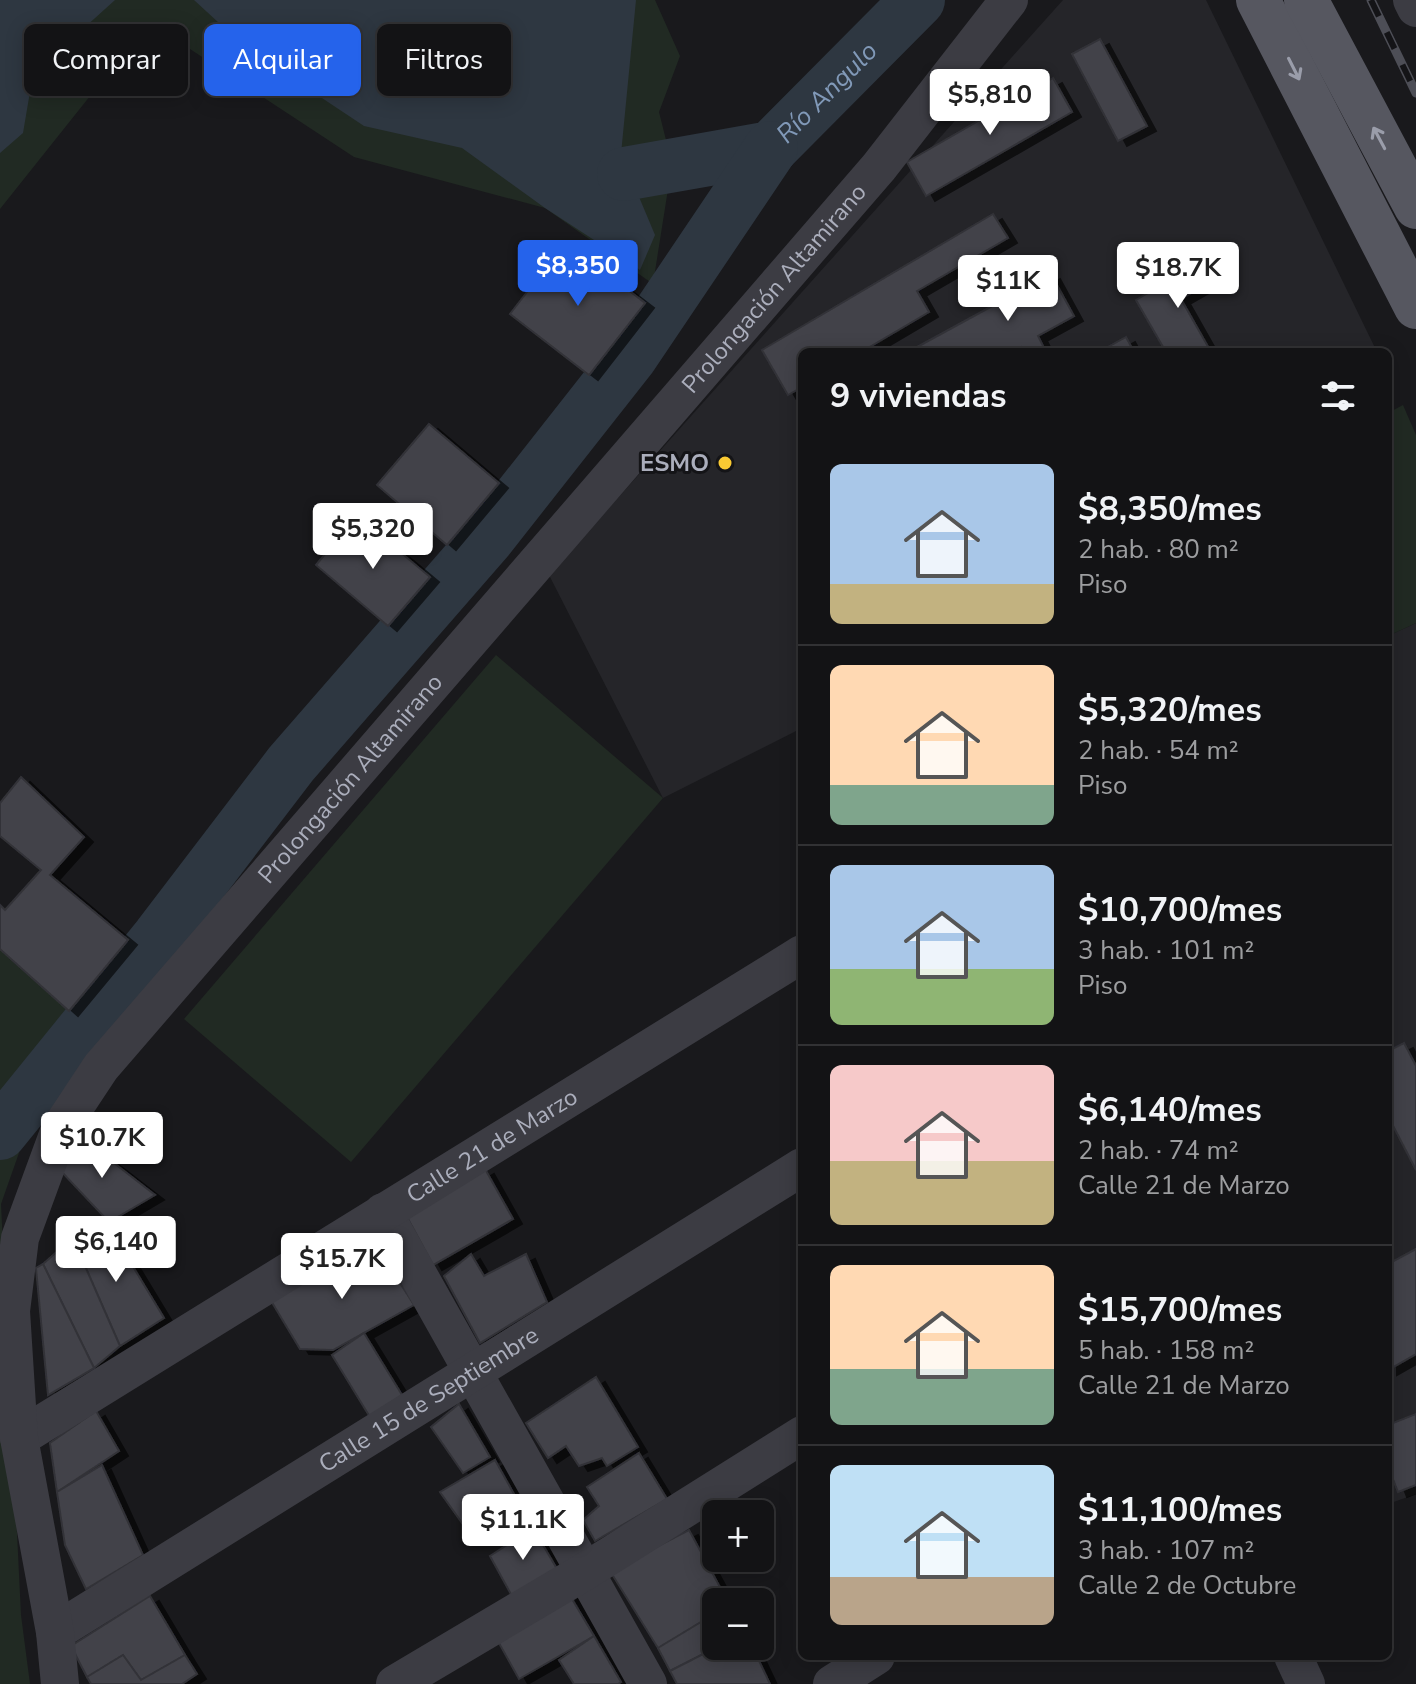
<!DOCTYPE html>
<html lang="es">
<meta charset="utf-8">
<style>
body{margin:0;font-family:"Nunito Sans",sans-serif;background:#1c1c1e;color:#f1f3f6;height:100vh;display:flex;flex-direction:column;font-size:30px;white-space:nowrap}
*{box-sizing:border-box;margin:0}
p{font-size:26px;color:#9d9ea0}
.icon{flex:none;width:44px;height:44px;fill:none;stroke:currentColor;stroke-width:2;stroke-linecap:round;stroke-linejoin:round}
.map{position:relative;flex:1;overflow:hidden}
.side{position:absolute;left:798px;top:348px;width:594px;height:1312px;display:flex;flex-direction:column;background:#131315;border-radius:12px;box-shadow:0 4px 20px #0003,0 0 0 2px #323234}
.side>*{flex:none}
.banner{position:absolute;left:24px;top:24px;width:654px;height:72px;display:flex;gap:16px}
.controls{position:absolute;left:702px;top:1500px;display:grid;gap:16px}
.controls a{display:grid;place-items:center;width:72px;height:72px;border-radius:12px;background:#131315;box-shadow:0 4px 20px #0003,0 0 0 2px #323234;font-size:40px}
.price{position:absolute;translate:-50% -68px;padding:0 18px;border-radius:8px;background:#fff;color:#222;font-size:26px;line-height:52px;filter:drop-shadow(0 2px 4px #0008)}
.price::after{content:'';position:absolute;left:50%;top:48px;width:24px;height:18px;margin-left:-12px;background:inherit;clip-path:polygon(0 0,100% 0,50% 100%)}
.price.on{background:#2563eb;color:#fff}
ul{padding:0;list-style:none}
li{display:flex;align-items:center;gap:24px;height:200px;padding:0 32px}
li+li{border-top:2px solid #323234}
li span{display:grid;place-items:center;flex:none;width:224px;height:160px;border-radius:12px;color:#555}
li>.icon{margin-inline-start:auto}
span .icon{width:96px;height:96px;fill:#fffc;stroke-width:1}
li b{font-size:34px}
h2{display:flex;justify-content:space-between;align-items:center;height:96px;padding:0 32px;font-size:34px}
.pill{padding:0 28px;border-radius:12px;background:#131315;box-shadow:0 4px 20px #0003,0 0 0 2px #323234;font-size:28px;line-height:72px}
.pill.on{background:#2563eb;color:#fff}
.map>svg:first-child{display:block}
</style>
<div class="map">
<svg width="1416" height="1684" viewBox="0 0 1416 1684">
<defs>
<filter id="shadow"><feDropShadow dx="9" dy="5" stdDeviation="0" flood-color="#0009"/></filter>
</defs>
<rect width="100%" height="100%" fill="#19191c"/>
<g fill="#252529">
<polygon points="1063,0 1206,0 1377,352 802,352 802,728 663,798 549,575"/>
<polygon points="1416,623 1416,1494 1388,1504 1388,636"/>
</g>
<g fill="#212a23">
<polygon points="0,0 655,0 680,56 659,112 672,164 653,284 545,208 354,157 149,22 0,209"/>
<polygon points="1403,405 1416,435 1416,623 1388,636 1388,413"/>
<polygon points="496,655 663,798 351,1162 184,1019"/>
<polygon points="0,949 69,1011 1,1204 21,1615 30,1684 0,1684"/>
</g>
<g fill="#2e3741">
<polygon points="0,0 115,0 33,74 23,133 0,153"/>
<polygon points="194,0 636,0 621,154 655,235 640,270 545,208 462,148 364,126 244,46"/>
</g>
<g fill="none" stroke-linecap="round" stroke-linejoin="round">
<g stroke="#2e3741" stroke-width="54">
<path id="s1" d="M 624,174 L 771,148 L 918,0"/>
<polyline points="0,1133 159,937 291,764 487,539 631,356 771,148"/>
</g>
</g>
<g fill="#434349" stroke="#333338" stroke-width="2" filter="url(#shadow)">
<polygon points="1100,39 1147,126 1118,141 1072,54"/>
<polygon points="1053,78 1072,112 926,196 907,162"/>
<polygon points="993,214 1008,238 917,291 929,312 861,352 802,352 802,387 788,395 762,350"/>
<polygon points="566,242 645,303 589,375 510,314"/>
<polygon points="1209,258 1219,277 1181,299 1211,352 1166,352 1136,300"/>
<polygon points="1051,274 1074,316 1038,336 1046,352 1024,352 1021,347 1011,352 908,352"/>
<polygon points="1126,337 1134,352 1099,352"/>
<polygon points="429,424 499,483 447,545 377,485"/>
<polygon points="357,516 430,577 388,626 316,565"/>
<polygon points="21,777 84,837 50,875 128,940 69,1011 0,949 0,905 5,910 41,870 0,836 0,803"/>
<polygon points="1404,1043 1416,1066 1416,1170 1388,1116 1388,1051"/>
<polygon points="74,1132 155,1195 109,1222 59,1169"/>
<polygon points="485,1169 513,1219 433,1265 407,1217"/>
<polygon points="106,1222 164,1318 120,1346 85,1266 68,1242"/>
<polygon points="373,1241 414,1305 333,1350 300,1349 270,1299"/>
<polygon points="68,1242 85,1266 120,1346 94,1368 43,1264"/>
<polygon points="1416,1249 1416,1354 1388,1370 1388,1264"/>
<polygon points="471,1254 484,1276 526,1254 547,1302 480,1343 444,1276"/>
<polygon points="43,1264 94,1368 48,1395 36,1268"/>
<polygon points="364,1333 402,1395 370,1417 332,1355"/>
<polygon points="596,1377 638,1447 607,1466 602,1458 579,1466 566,1446 548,1458 526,1423"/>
<polygon points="459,1404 490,1457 463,1473 431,1427"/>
<polygon points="96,1411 119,1451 57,1492 50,1443"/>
<polygon points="1416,1414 1416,1485 1398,1492 1388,1466 1388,1425"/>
<polygon points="639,1453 667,1499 595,1541 583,1520 599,1506 587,1487"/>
<polygon points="495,1460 530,1523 516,1532 500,1514 467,1530 440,1492"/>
<polygon points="102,1465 143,1555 86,1589 65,1545 57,1492"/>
<polygon points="533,1528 557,1569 512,1596 490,1556"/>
<polygon points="689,1530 728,1602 716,1602 716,1613 658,1648 610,1571"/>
<polygon points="569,1594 594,1636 519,1679 499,1643"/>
<polygon points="150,1596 185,1655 141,1680 123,1655 87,1677 71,1646"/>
<polygon points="716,1613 716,1646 719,1646 670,1671 658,1648"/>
<polygon points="594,1636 621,1682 618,1684 574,1684 559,1660"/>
<polygon points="719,1646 752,1646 770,1684 677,1684 670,1671"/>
<polygon points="123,1655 141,1680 185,1655 197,1674 182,1684 91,1684 87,1677"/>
</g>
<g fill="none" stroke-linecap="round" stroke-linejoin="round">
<g stroke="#3c3c43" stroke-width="38">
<polyline points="1412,0 1416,8"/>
<polyline points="383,1212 648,1684"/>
<path id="s2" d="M 19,1438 L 802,954"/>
<path id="s3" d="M 55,1632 L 802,1167"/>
<polyline points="1293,1656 1306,1684"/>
<path id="s4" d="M 60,1684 L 55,1632 L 19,1438 L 11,1311 L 20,1238 L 60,1129 L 101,1067 L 879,167 L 1009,0"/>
<polyline points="395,1684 584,1572 802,1435"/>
<polyline points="832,1684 876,1656"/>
</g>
<g stroke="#565760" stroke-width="44">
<polyline points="1258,0 1416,307"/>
<polyline points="1306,0 1416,207"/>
</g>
<defs>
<polyline id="rail" points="1371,0 1416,93"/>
</defs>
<use href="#rail" stroke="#4d4e56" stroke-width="9"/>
<use href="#rail" stroke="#141417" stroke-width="6" stroke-dasharray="18" stroke-linecap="butt"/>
</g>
<defs><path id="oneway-shaft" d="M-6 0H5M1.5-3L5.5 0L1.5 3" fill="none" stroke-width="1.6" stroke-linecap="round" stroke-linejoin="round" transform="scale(2)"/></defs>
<g stroke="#9a9daa">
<use href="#oneway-shaft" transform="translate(1294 69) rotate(63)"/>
<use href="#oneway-shaft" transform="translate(1379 138) rotate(-118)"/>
</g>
<circle fill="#faca33" stroke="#141417" stroke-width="3" cx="725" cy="463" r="8"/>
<g text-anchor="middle" stroke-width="6" stroke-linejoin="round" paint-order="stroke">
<g font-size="24" fill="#abaebc" stroke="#141417">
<text dy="8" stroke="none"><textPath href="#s4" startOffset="1670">Prolongación Altamirano</textPath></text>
<text dy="8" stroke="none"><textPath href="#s4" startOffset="1022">Prolongación Altamirano</textPath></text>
<text dy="8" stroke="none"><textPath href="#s2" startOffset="556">Calle 21 de Marzo</textPath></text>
<text dy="8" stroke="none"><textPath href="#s3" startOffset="440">Calle 15 de Septiembre</textPath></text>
</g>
<g font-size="24" font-weight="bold" fill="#abaebc" stroke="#141417" text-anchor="end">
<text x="709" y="471">ESMO</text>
</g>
<g font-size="26" font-style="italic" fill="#8199b8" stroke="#141417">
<text dy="9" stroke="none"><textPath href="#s1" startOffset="228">Río Angulo</textPath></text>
</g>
</g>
</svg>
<div class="controls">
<a>+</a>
<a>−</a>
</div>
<b class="price" style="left:990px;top:137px">$5,810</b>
<b class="price on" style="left:578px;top:308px">$8,350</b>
<b class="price" style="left:1178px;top:310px">$18.7K</b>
<b class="price" style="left:1008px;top:323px">$11K</b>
<b class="price" style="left:373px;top:571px">$5,320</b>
<b class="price" style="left:102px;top:1180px">$10.7K</b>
<b class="price" style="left:116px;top:1284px">$6,140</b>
<b class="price" style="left:342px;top:1301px">$15.7K</b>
<b class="price" style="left:523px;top:1562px">$11.1K</b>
<div class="banner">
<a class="pill">Comprar</a>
<a class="pill on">Alquilar</a>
<a class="pill">Filtros</a>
</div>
<section class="side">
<h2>9 viviendas<svg class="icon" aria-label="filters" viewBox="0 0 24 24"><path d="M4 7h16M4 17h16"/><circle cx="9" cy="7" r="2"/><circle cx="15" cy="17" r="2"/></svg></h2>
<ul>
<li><span style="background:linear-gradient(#a9c7e8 75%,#c2b280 0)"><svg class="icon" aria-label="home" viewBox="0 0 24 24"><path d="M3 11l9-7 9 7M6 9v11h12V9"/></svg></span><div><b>$8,350/mes</b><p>2 hab. · 80 m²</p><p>Piso</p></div></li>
<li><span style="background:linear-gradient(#ffd9b3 75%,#7fa58c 0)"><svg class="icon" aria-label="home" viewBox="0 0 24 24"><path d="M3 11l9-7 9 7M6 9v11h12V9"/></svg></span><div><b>$5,320/mes</b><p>2 hab. · 54 m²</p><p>Piso</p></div></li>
<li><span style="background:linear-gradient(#a9c7e8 65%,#8fb573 0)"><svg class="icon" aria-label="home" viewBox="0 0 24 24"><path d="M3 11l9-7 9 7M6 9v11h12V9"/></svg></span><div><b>$10,700/mes</b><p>3 hab. · 101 m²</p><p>Piso</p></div></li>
<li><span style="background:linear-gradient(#f6c9c9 60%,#c2b280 0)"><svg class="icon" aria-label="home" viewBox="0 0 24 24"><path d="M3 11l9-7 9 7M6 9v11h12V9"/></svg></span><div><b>$6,140/mes</b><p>2 hab. · 74 m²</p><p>Calle 21 de Marzo</p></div></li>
<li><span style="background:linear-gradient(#ffd9b3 65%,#7fa58c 0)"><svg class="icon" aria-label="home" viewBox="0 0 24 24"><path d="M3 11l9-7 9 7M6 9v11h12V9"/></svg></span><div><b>$15,700/mes</b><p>5 hab. · 158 m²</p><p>Calle 21 de Marzo</p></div></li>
<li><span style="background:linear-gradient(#bfe0f5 70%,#b9a48a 0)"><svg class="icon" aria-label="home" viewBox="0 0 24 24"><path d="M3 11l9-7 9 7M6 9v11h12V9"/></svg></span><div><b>$11,100/mes</b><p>3 hab. · 107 m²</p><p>Calle 2 de Octubre</p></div></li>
</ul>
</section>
</div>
